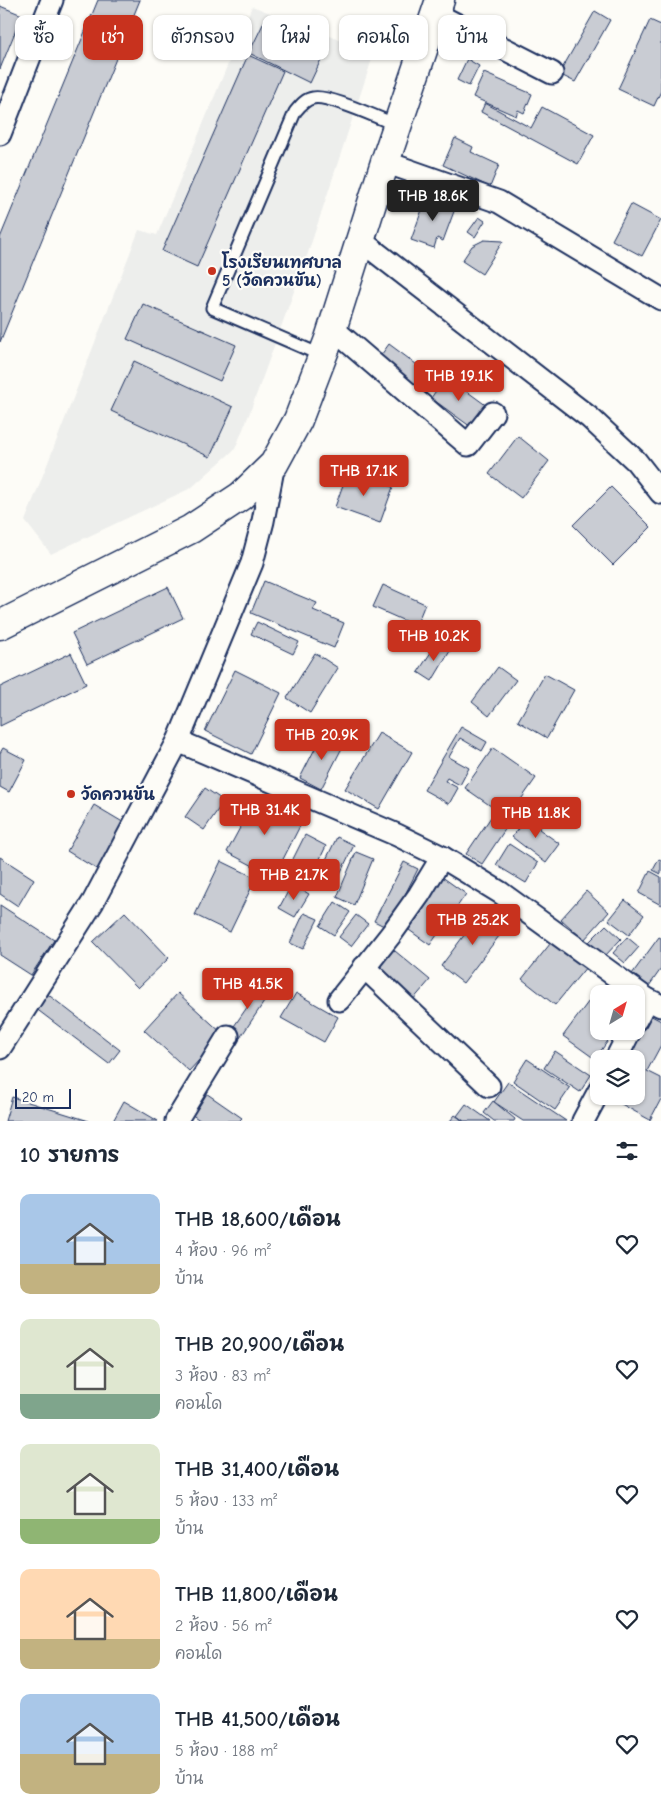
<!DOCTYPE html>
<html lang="th">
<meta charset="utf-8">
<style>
body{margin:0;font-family:"Comic Neue","Playpen Sans Thai",sans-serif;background:#f6f6f7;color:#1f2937;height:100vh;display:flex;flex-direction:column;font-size:19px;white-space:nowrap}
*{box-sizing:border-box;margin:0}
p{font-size:16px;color:#747a83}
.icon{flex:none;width:28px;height:28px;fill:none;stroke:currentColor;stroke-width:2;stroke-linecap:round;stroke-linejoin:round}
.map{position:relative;height:1121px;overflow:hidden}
.drawer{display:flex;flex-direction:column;background:#fff;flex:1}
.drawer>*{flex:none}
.banner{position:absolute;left:15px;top:15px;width:631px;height:45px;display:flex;gap:10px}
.needle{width:32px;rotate:37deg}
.controls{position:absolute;left:590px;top:985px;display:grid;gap:10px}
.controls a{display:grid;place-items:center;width:55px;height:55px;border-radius:10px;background:#fff;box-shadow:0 1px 4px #0004;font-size:25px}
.scale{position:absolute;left:15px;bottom:12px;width:56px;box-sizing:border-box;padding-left:5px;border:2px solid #1b2f5e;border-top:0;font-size:14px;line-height:18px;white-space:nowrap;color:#1b2f5e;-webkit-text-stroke:4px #fdfcf7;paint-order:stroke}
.price{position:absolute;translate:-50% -42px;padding:0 11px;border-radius:5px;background:#c8321e;color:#fff;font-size:16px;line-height:32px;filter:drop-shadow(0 1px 2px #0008)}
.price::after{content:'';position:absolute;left:50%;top:30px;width:15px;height:11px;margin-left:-8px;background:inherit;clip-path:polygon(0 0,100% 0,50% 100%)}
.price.current{background:#222;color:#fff}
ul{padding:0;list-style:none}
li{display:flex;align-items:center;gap:15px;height:125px;padding:0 20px}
li span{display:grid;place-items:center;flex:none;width:140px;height:100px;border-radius:10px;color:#555}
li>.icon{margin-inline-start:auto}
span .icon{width:60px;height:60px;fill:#fffc;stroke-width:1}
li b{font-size:21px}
h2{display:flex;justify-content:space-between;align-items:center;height:60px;padding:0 20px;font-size:21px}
.chip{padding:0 18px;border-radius:10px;background:#fff;box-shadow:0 1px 4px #0004;font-size:18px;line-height:45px}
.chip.current{background:#c8321e;color:#fff}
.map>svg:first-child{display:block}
</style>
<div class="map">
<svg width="661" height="1121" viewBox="0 0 661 1121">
<rect width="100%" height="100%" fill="#fdfcf7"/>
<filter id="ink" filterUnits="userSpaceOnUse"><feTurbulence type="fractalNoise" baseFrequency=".02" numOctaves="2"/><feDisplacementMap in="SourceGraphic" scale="10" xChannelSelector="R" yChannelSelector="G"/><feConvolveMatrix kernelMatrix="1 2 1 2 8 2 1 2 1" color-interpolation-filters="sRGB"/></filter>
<g filter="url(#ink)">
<polygon fill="#edeeec" points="252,6 374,53 308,253 250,412 235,449 191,488 51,554 25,521 139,230 157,235"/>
<g fill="#c9ccd3" stroke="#1b2f5e">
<polygon points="98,0 140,0 0,342 0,238"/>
<polygon points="0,6 22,15 0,69"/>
<polygon points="595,11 610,20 575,82 559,74"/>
<polygon points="265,20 326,49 310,83 249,53"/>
<polygon points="650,20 661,25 661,91 654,106 618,89"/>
<polygon points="248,55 283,71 197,267 162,251"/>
<polygon points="467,59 479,66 469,86 457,80"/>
<polygon points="484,73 532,94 524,113 518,110 516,116 473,97"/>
<polygon points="485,103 531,128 542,107 594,135 578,164 481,112"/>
<polygon points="455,138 473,147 471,152 499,165 490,187 443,165"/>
<polygon points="427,196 456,206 443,241 437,238 434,248 411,240"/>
<polygon points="631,204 661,220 642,256 612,240"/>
<polygon points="479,217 485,221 475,237 468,232"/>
<polygon points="484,240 503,241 482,274 462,261 472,246"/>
<polygon points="143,304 236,345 220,381 127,339"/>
<polygon points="389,344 428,373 419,387 379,358"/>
<polygon points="134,361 233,407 210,457 111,411"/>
<polygon points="446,376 487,406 471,427 431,398"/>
<polygon points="518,436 549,461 521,498 489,474"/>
<polygon points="348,471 393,487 380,523 335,507"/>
<polygon points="611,487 651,527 613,565 573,525"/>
<polygon points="264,581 317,603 313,610 344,623 334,648 251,613"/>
<polygon points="383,585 425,604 416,626 373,607"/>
<polygon points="168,587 183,618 87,664 72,633"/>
<polygon points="257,622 299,642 293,654 251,634"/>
<polygon points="437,643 450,651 432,681 418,672"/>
<polygon points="71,653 86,684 0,726 0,687"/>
<polygon points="315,653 338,668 310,713 287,698"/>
<polygon points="498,667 516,680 489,716 472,702"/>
<polygon points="235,670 281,693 251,754 205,731"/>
<polygon points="545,674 574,690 547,738 518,721"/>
<polygon points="461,727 487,742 482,751 460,738 449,757 469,768 460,785 447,778 445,781 458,788 449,804 424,790"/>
<polygon points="323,733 344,744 321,789 300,778"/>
<polygon points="379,733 412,752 379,809 345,789"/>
<polygon points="3,748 26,760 9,792 0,787 0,753"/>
<polygon points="493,748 536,778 508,818 465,788"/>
<polygon points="205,788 224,801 204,830 185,817"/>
<polygon points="257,796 303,820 274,877 227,852"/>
<polygon points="94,805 126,824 98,870 67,851"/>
<polygon points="528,815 542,825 539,829 560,844 546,863 512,837"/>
<polygon points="491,817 506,828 482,864 466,854"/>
<polygon points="305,835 326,846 310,880 288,869"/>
<polygon points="337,837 354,845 337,880 320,872"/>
<polygon points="509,844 538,863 526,883 496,865"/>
<polygon points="356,852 373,859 354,905 337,897"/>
<polygon points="0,857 34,879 18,906 0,894"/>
<polygon points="659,859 661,860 661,874 653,870"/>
<polygon points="221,861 256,878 230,932 195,915"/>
<polygon points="404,862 418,869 388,928 374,921"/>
<polygon points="650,871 661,877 661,905 639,893"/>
<polygon points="438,874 466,894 430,945 402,925"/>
<polygon points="292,884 309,894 295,917 279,908"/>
<polygon points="586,891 609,912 584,940 561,919"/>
<polygon points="625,900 644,915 629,935 609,920"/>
<polygon points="335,902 350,912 334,935 320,926"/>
<polygon points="0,905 54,940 31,975 0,955"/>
<polygon points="483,910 506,927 463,983 441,966"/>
<polygon points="125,912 169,958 138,988 93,942"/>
<polygon points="304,913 318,919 303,949 290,943"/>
<polygon points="356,915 368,924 351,946 339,937"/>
<polygon points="606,925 621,939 604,957 588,943"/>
<polygon points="627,937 639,947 625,963 613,953"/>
<polygon points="659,937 661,938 661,969 649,986 632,974"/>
<polygon points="554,939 587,966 555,1005 522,979"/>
<polygon points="389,946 430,980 412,1001 371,967"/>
<polygon points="243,984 266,999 240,1038 230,1032 250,1003 237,994"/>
<polygon points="600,986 610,994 599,994 599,1031 615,1031 595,1059 563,1036"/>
<polygon points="46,993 120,1050 109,1064 35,1008"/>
<polygon points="178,993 223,1034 189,1071 144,1030"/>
<polygon points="296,993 338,1017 324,1042 281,1018"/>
<polygon points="646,1013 661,1021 661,1045 647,1071 661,1078 661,1099 650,1120 607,1096 636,1096 636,1059 621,1059"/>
<polygon points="555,1051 591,1075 580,1092 544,1068"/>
<polygon points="527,1059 570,1088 555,1110 513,1081"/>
<polygon points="508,1082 566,1121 523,1121 494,1102"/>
<polygon points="203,1091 242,1118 239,1121 201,1121 188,1112"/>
<polygon points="12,1097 89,1121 5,1121"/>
<polygon points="124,1101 158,1121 113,1121"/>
<polygon points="493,1101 515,1119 514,1121 494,1121 484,1113"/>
<polygon points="466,1104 490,1121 464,1121 457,1116"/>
<polygon points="455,1115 463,1121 450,1121"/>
</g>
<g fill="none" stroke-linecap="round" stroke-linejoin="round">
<defs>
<path id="lane" d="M 323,356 L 212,308 L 295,112 C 300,106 305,99 313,98 C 328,94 380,119 397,125"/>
<g id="street">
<polyline points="436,14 552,73"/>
<polyline points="0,134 52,0"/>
<polyline points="385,162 499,202 661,299"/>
<polyline points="360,240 590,418 636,461 661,493"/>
<polyline points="332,328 468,445 493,413"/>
<polyline points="178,741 397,835 442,857 501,893 647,999 661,1006"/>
<polyline points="364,967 489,1086"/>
<polyline points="339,1000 392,933 419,895 442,857"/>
<polyline points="636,1020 647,999"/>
<polyline points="0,1048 93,902 178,741 252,563 263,521 274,464"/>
<polyline points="616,1059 630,1031"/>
<polyline points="176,1121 228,1036"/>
<polyline points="583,1121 599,1091"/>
</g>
<polyline id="secondary" points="0,625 191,529 241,496 274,464 298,420 329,339 385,162 440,0"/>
</defs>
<use href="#lane" stroke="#1b2f5e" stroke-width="15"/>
<use href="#street" stroke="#1b2f5e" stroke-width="25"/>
<use href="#secondary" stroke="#1b2f5e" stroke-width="31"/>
<use href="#lane" stroke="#fdfcf7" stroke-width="11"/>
<use href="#street" stroke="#fdfcf7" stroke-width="21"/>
<use href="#secondary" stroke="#fdfcf7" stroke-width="28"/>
</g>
</g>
<g fill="#c8321e" stroke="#fdfcf7" stroke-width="2">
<circle cx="212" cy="271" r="5"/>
<circle cx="71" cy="794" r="5"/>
</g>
<g text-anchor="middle" stroke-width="4.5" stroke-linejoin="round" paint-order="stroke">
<g font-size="16" font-weight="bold" fill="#1b2f5e" stroke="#fdfcf7" text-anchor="start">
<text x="222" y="268">โรงเรียนเทศบาล<tspan x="222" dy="18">5 (วัดควนขัน)</tspan></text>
<text x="81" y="800">วัดควนขัน</text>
</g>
</g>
</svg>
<div class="controls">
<a><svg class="needle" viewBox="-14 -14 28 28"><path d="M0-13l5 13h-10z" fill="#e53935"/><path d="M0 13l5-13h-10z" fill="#747a83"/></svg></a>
<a><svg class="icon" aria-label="layers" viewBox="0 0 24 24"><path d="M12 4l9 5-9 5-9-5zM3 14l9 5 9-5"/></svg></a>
</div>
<div class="scale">20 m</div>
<b class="price current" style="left:433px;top:222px">THB 18.6K</b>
<b class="price" style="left:459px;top:402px">THB 19.1K</b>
<b class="price" style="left:364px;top:497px">THB 17.1K</b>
<b class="price" style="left:434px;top:662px">THB 10.2K</b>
<b class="price" style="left:322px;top:761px">THB 20.9K</b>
<b class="price" style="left:265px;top:836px">THB 31.4K</b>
<b class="price" style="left:536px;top:839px">THB 11.8K</b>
<b class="price" style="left:294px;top:901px">THB 21.7K</b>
<b class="price" style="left:473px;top:946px">THB 25.2K</b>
<b class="price" style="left:248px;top:1010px">THB 41.5K</b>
<div class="banner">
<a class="chip">ซื้อ</a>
<a class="chip current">เช่า</a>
<a class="chip">ตัวกรอง</a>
<a class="chip">ใหม่</a>
<a class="chip">คอนโด</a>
<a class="chip">บ้าน</a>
</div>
</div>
<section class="drawer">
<h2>10 รายการ<svg class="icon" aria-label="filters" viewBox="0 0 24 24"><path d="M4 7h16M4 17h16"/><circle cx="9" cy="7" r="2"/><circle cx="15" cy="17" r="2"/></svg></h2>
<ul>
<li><span style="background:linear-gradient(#a9c7e8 70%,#c2b280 0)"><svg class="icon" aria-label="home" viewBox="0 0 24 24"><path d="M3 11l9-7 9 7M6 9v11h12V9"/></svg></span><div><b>THB 18,600/เดือน</b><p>4 ห้อง · 96 m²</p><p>บ้าน</p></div><svg class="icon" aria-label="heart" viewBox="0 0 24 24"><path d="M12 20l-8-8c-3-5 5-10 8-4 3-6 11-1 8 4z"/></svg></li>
<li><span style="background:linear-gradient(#dfe7d0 75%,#7fa58c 0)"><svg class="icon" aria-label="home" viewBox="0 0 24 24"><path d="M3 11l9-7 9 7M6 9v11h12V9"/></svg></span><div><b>THB 20,900/เดือน</b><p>3 ห้อง · 83 m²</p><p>คอนโด</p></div><svg class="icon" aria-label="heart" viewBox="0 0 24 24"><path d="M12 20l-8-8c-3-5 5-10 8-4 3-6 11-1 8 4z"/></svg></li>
<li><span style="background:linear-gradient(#dfe7d0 75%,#8fb573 0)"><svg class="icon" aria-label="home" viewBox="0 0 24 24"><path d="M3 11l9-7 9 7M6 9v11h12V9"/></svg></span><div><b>THB 31,400/เดือน</b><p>5 ห้อง · 133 m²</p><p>บ้าน</p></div><svg class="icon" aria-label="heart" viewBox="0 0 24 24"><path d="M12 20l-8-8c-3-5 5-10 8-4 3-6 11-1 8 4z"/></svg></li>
<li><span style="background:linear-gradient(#ffd9b3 70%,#c2b280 0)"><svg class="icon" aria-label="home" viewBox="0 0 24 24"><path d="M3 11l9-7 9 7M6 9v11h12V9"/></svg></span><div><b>THB 11,800/เดือน</b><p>2 ห้อง · 56 m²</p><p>คอนโด</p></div><svg class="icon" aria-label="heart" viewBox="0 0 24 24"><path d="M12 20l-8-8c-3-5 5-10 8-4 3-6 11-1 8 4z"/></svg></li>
<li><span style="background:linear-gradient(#a9c7e8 60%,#c2b280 0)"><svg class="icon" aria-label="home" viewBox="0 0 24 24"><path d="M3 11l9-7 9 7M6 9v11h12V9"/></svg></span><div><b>THB 41,500/เดือน</b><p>5 ห้อง · 188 m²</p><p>บ้าน</p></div><svg class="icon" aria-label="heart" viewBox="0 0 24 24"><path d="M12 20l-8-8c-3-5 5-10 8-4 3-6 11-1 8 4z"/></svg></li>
</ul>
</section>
